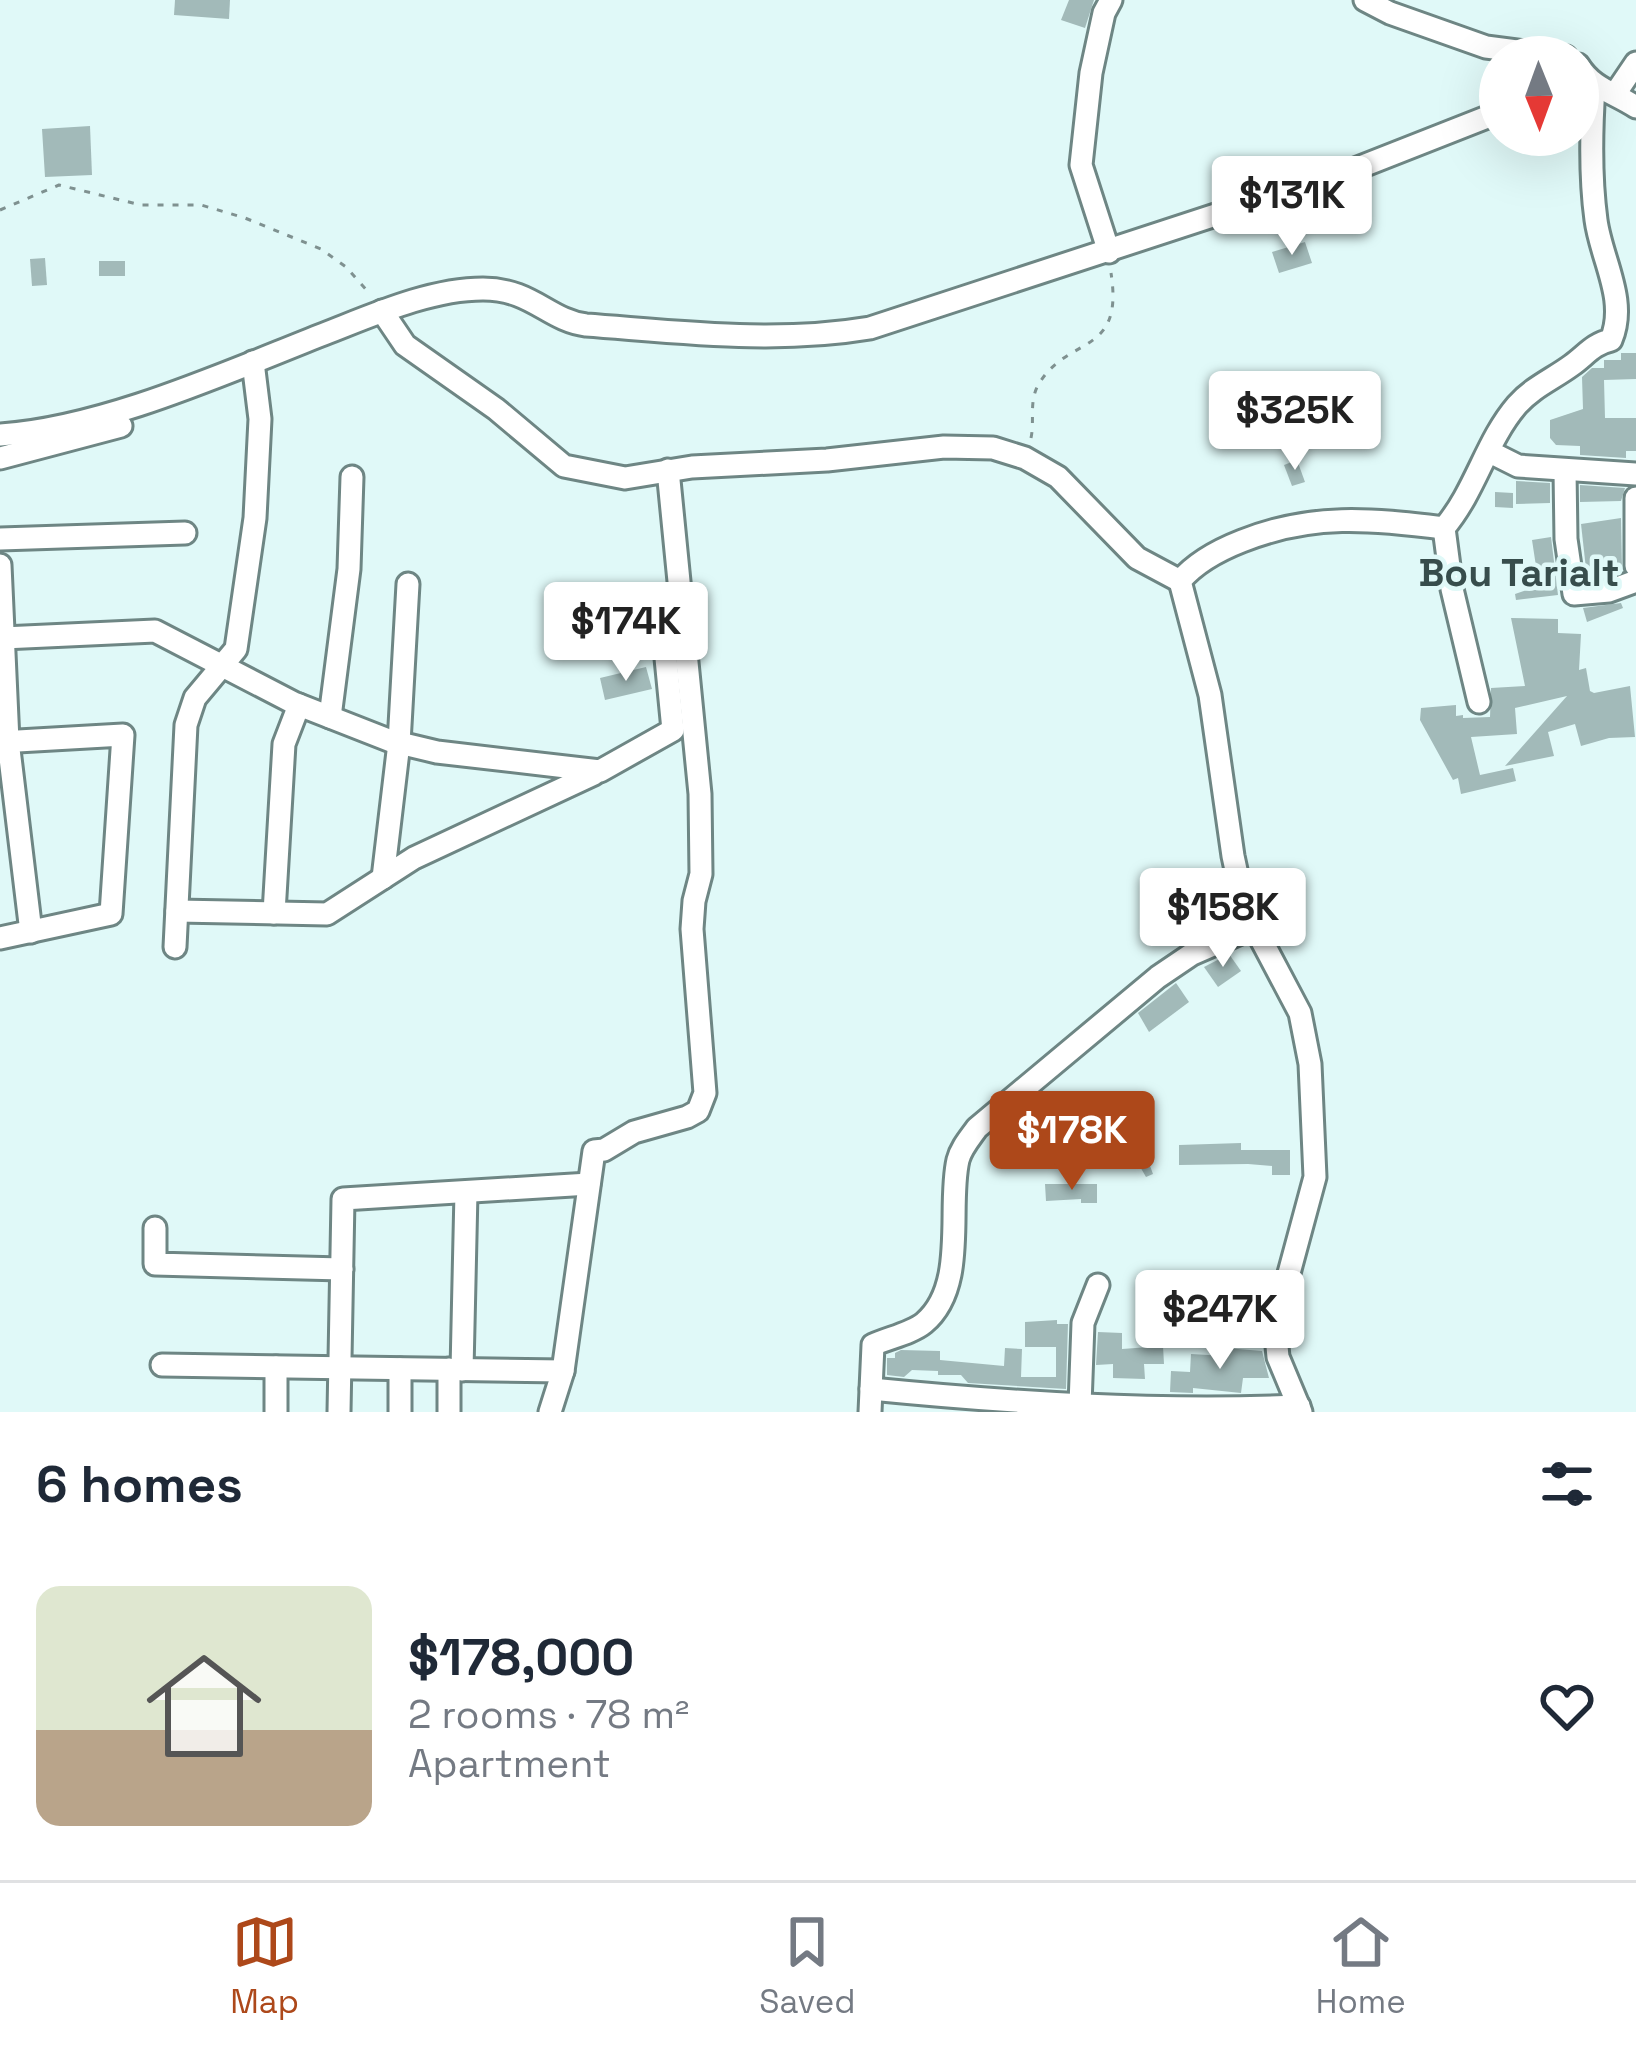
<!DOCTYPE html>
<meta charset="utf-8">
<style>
body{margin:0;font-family:"Space Grotesk",sans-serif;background:#f2f2f3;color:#1f2937;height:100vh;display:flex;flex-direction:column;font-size:45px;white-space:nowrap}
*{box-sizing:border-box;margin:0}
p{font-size:39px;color:#747a83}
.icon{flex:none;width:66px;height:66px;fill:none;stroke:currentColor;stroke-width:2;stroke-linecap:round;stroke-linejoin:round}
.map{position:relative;height:1412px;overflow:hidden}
.drawer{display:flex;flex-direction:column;background:#fff;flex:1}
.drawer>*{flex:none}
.needle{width:78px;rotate:179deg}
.tools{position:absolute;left:1479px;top:36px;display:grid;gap:24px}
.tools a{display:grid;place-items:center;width:120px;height:120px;border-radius:50%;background:#fff;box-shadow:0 12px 48px #0002;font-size:60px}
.price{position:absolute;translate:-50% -102px;padding:0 27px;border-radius:12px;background:#fff;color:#222;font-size:39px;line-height:78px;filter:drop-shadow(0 3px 6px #0008)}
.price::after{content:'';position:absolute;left:50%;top:72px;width:36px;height:27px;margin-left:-18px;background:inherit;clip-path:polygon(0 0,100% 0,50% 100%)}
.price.current{background:#ad481a;color:#fff}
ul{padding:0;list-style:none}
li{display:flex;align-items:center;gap:36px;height:300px;padding:0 36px}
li+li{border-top:3px solid #e0e1e3}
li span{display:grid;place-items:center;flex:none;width:336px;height:240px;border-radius:24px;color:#555}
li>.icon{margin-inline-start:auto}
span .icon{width:144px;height:144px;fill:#fffc;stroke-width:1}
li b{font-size:51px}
h2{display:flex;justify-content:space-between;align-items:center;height:144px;padding:0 36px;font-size:51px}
.tab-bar{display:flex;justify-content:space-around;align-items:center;height:168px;border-top:3px solid #e0e1e3;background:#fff;font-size:33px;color:#747a83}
.tab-bar a{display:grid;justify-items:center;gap:6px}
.tab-bar .current{color:#ad481a}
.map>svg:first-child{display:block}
</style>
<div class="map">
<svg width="1636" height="1412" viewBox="0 0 1636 1412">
<rect width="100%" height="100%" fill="#e0f9f8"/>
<g fill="#a2bab9">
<polygon points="175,0 230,0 229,19 174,15"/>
<polygon points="1069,0 1094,0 1085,28 1061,20"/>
<polygon points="90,126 92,175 45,177 42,129"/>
<polygon points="1305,242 1312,263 1279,273 1272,252"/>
<polygon points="45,258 47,285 32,286 30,259"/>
<rect x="99" y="261" width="26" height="15"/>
<polygon points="1621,353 1636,353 1636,379 1604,380 1605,418 1636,418 1636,451 1626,451 1626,458 1580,455 1580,446 1556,445 1550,438 1550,420 1583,409 1582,377 1592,368 1604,368 1604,360 1621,360"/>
<polygon points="1297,460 1305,482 1292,486 1284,465"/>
<polygon points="1516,481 1550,483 1550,503 1516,504"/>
<polygon points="1580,485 1625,488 1621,501 1580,502"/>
<polygon points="1495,492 1513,493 1513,508 1495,507"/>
<polygon points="1621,518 1622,570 1587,578 1581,524"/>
<polygon points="1551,537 1558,595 1516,600 1515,594 1539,586 1532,540"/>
<polygon points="1621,603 1623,608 1587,622 1583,608"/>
<polygon points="1511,618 1558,619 1558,633 1581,634 1579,670 1586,668 1590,691 1594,693 1630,686 1635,737 1609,738 1581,746 1575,724 1548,732 1554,756 1505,766 1567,696 1515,708 1517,734 1471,737 1480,775 1513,768 1516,781 1461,794 1458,778 1453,780 1420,720 1421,708 1456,705 1456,716 1463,715 1463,718 1490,717 1491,688 1525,686"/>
<polygon points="646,667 652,689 605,700 600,678"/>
<polygon points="1229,954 1241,971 1218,987 1204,967"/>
<polygon points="1176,983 1189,1002 1149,1032 1138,1013"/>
<polygon points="1112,1117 1118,1130 1135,1125 1153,1174 1146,1177 1131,1151 1121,1157 1117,1153 1114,1155 1097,1124"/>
<polygon points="1241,1143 1241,1150 1290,1150 1290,1175 1272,1175 1272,1166 1248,1164 1179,1165 1179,1145"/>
<polygon points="1045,1184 1097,1184 1097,1203 1081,1203 1081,1199 1046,1201"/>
<polygon points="1057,1320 1057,1324 1068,1324 1066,1389 968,1383 961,1375 938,1375 938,1371 912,1370 904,1377 887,1375 887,1358 895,1358 895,1353 901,1350 940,1351 940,1360 1004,1366 1005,1348 1022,1349 1021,1377 1056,1377 1056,1347 1025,1347 1025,1322"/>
<polygon points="1149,1328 1162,1328 1164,1364 1144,1364 1145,1379 1113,1378 1113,1364 1096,1365 1098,1332 1122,1333 1122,1349 1149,1347"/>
<polygon points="1226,1348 1262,1351 1269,1378 1243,1378 1241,1393 1193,1388 1193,1393 1170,1392 1171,1371 1190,1372 1191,1354 1226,1356"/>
</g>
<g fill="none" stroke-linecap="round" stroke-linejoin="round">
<defs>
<g id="minor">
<polyline points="1365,0 1390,13 1486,47 1566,57"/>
<path d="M 1578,65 C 1593,89 1613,92 1636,107"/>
<polyline points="1615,94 1636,63"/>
<polyline points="1109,252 1081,165 1091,73 1104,13 1111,0"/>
<polyline points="382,311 405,345 496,409 564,466 625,478 692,467 827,460 944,447 993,448 1025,458 1058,477 1137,558 1180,581"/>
<path d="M 0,435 C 104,428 227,372 324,334 C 373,315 430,289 483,289 C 532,289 548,320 586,325 C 681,332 775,344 870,328 L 1350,171 L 1500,112"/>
<polyline points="1490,452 1518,466 1636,474"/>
<polyline points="0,458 121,426"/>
<polyline points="1565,471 1566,539 1574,594 1609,591 1636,581"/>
<polyline points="1636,498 1636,566"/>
<polyline points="0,539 185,533"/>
<polyline points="0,565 8,741 31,932"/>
<polyline points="3,638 155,631 294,703 391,741 437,752 600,771 673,730 664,638"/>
<path d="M 1479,702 L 1452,589 L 1444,528 C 1476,490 1486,441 1517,405 C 1533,387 1553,379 1572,365 C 1586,355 1593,344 1611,340 C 1628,300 1601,259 1596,220 C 1590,176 1591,131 1594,87"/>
<polyline points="330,717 349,569 352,477"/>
<polyline points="0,742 123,735 111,914 0,938"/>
<polyline points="383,878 399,743 408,584"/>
<polyline points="177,911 327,914 414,858 594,774"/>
<polyline points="274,913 284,744 299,705"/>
<polyline points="175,947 186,725 195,698 236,649 255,518 260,419 253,362"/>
<polyline points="155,1228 155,1264 342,1269"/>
<polyline points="162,1365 563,1371"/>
<polyline points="400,1369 400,1412"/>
<polyline points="449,1369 449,1412"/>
<polyline points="462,1370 466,1192"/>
<path d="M 871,1389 C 1013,1403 1156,1412 1299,1406"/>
<polyline points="1080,1405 1083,1323 1098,1285"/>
<polyline points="276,1412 276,1367"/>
<polyline points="339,1412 343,1199 589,1184"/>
<polyline points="550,1412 563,1371 594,1151 604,1150 634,1132 687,1117 698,1111 705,1093 692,929 694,901 701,874 700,794 668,470"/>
<path d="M 870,1412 L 873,1345 C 888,1338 912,1333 924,1323 C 968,1286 947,1207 958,1160 C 961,1148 970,1138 977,1128 L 1158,977 L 1192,954 L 1254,927"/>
<path d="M 1301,1412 L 1278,1357 L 1275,1325 L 1315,1177 L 1310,1064 L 1300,1013 L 1244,907 L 1233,856 L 1210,695 L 1180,581 C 1196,562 1219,550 1242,541 C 1312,513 1371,519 1444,528"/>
</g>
</defs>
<use href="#minor" stroke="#6e8684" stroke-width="27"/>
<g stroke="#7f9190" stroke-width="3" stroke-dasharray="6 9" stroke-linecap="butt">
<polyline points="0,210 59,185 141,205 201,205 245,218 321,249 346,267 371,295"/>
<path d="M 1031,438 C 1035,419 1028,400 1040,382 C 1070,335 1124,356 1111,273"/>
</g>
<use href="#minor" stroke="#fff" stroke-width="21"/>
</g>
<g text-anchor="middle" stroke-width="9" stroke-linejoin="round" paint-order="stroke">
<g font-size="39" font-weight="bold" fill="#374d4c" stroke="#e0f9f8">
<text x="1519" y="586">Bou Tarialt</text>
</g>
</g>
</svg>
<div class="tools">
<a><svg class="needle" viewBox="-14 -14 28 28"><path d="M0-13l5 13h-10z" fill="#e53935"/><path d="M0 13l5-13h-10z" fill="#747a83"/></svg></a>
</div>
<b class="price" style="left:1292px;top:258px">$131K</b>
<b class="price" style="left:1295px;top:473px">$325K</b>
<b class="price" style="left:626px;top:684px">$174K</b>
<b class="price" style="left:1223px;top:970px">$158K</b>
<b class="price current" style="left:1072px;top:1193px">$178K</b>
<b class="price" style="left:1220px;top:1372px">$247K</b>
</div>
<section class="drawer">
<h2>6 homes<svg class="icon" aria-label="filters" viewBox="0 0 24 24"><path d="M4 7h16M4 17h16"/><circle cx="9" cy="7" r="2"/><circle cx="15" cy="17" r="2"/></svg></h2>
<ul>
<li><span style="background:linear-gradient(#dfe7d0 60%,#b9a48a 0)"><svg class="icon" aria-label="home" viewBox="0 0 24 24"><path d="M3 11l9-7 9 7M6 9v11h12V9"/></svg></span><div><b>$178,000</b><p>2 rooms · 78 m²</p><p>Apartment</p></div><svg class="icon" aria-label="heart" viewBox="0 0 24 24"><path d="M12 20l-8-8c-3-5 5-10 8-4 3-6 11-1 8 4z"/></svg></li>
</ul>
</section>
<nav class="tab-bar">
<a class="current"><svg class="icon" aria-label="map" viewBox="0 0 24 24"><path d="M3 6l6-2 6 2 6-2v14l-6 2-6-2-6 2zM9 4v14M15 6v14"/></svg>Map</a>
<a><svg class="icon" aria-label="saved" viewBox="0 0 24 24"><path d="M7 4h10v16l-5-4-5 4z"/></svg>Saved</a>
<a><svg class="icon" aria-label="home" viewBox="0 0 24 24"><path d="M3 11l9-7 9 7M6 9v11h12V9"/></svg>Home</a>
</nav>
